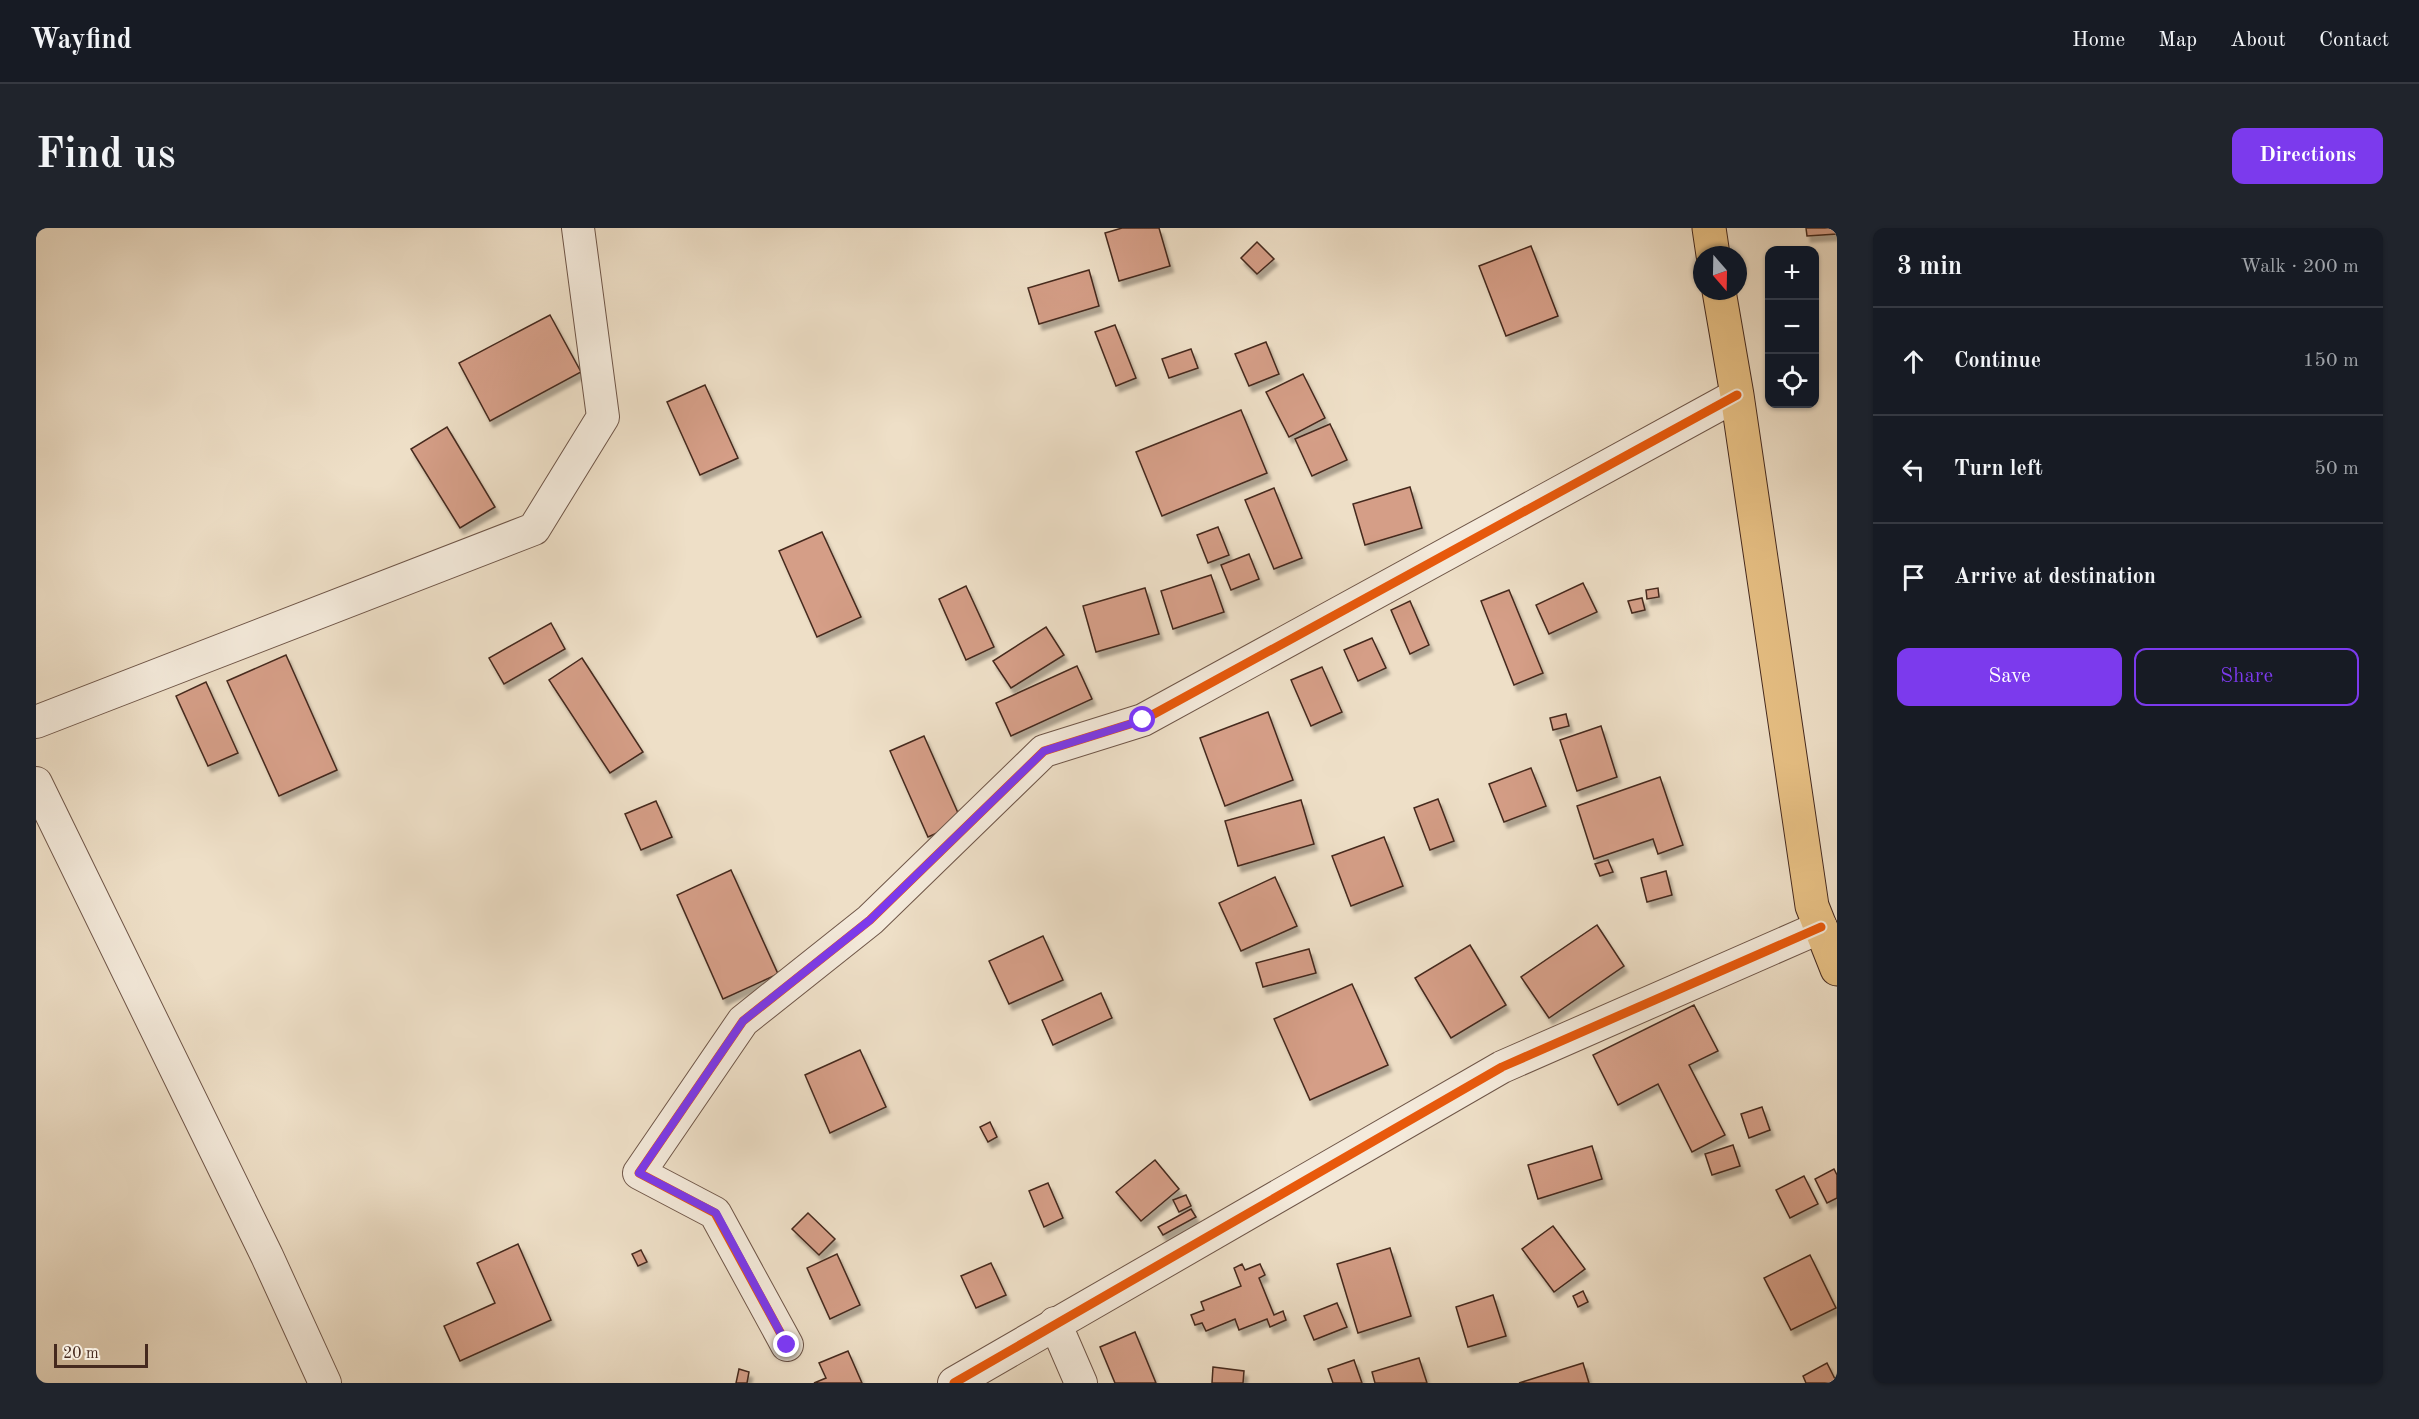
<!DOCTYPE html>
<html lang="en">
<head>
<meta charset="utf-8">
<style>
	:root { --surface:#171b24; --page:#20242c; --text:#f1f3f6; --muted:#9ea1a6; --line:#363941; --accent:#7c3aed }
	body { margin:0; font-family:"Old Standard TT",serif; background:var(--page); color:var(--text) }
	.controls { position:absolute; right:18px; top:18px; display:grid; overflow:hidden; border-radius:12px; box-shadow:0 2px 4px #0004 }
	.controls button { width:54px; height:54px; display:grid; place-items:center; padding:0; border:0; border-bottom:2px solid var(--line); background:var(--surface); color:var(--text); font:30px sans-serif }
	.compass { position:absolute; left:1657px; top:18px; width:54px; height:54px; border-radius:50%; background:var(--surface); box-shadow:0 2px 4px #0004; rotate:160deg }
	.scale { position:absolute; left:18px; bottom:15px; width:94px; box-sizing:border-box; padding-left:6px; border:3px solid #45291e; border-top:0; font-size:16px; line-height:21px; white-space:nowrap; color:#45291e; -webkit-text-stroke:4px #f4eadb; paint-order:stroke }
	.stop { position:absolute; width:18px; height:18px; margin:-14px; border:4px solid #7c3aed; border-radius:50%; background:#fff }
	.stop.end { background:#7c3aed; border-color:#fff; box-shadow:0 2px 6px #0008 }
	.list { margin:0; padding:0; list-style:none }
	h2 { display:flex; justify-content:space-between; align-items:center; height:78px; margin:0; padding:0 24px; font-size:26px }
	h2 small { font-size:20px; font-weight:400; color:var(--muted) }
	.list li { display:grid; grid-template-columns:39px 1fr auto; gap:18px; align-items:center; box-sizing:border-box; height:108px; padding:0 24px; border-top:2px solid var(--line) }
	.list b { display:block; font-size:22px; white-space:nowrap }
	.list em { font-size:20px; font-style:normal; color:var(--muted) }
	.actions { display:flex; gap:12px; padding:18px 24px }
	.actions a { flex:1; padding:14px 0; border:2px solid var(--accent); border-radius:12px; text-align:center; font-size:21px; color:var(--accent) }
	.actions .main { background:var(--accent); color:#fff }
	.icon { flex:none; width:33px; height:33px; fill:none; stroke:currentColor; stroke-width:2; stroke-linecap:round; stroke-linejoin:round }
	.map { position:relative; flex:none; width:1801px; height:1155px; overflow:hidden; border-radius:12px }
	header { display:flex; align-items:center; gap:36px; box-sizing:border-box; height:84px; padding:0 30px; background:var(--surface); border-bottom:2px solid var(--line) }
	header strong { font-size:28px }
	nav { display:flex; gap:33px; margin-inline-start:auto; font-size:21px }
	.intro { display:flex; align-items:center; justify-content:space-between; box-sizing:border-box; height:144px; padding:0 36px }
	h1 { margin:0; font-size:42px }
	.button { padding:15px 27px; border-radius:12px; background:var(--accent); color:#fff; font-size:21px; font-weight:700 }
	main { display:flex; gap:36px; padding:0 36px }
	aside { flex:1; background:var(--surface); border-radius:12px; box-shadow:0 2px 4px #0004 }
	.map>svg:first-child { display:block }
</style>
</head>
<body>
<header>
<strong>Wayfind</strong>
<nav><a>Home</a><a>Map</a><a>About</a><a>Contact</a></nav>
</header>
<div class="intro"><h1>Find us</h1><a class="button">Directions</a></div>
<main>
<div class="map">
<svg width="1801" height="1155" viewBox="0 0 1801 1155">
	<defs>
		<filter id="shadow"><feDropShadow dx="3.5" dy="6" stdDeviation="1.5" flood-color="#0004"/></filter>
	</defs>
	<rect width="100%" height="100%" fill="#eedfc7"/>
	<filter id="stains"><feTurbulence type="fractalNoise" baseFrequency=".00333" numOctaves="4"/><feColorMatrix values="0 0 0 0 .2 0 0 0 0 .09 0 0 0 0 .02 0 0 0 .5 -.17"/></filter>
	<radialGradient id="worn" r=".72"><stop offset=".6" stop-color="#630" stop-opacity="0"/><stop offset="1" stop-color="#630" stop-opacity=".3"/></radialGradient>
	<!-- building -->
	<g fill="#d59e87" stroke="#45291e" stroke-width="1.5" filter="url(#shadow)">
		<polygon points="1086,0 1123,0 1134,38 1083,53 1069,5"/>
		<polygon points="1770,0 1801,0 1801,6 1771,8"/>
		<polygon points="1221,14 1238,31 1221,46 1205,30"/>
		<polygon points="1495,18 1522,88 1470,108 1443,38"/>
		<polygon points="1053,42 1063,78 1003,96 992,60"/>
		<polygon points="514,87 545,144 454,193 423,135"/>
		<polygon points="1079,97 1100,150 1080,158 1059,104"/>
		<polygon points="1230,114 1243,146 1213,158 1199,126"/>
		<polygon points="1155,121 1162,140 1133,150 1126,131"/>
		<polygon points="1267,146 1289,190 1253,209 1230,164"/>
		<polygon points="669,157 702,230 664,247 631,174"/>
		<polygon points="1205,182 1231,245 1126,288 1100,224"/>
		<polygon points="1294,196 1311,232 1276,248 1259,211"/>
		<polygon points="411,199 459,279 424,300 375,221"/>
		<polygon points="1374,259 1386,300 1329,317 1317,276"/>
		<polygon points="1238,260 1266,330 1238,341 1209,272"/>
		<polygon points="1182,299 1193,327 1172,335 1161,307"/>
		<polygon points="786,304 825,389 781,409 743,323"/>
		<polygon points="1213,326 1223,351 1195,362 1185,337"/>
		<polygon points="1175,347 1188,384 1137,401 1125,363"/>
		<polygon points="1547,355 1561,384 1513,406 1500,377"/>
		<polygon points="930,358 958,419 930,432 903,371"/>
		<polygon points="1109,360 1123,406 1060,424 1047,378"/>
		<polygon points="1622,360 1623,369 1611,371 1610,362"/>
		<polygon points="1473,362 1507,445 1478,457 1445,373"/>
		<polygon points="1606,370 1609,382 1596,385 1592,373"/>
		<polygon points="1374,373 1393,417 1374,426 1355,382"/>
		<polygon points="515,395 529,421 468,456 453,430"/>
		<polygon points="1010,399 1028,427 975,460 957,433"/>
		<polygon points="1336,410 1350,440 1322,453 1308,422"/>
		<polygon points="250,427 301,542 243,568 191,453"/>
		<polygon points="546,430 607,524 574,545 513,452"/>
		<polygon points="1041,438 1056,471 975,508 960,475"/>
		<polygon points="1286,439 1306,484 1275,498 1255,452"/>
		<polygon points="170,454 202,525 172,538 140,468"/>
		<polygon points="1232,484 1257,552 1189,578 1164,510"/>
		<polygon points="1530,486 1533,498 1517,502 1514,490"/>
		<polygon points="1565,498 1581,549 1541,563 1524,512"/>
		<polygon points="888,508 926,594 892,609 854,523"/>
		<polygon points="1495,540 1510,578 1468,594 1453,556"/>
		<polygon points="1624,549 1647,617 1622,626 1617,611 1558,631 1541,578"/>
		<polygon points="1402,571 1418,613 1394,622 1378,580"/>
		<polygon points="1265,572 1278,616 1202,638 1189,593"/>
		<polygon points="620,573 636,609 605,622 589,586"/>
		<polygon points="1348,609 1367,658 1315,678 1296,628"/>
		<polygon points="1572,632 1577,644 1564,648 1559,636"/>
		<polygon points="695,642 742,746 687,771 641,667"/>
		<polygon points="1630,643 1636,667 1611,674 1605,650"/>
		<polygon points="1239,649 1261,698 1205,723 1183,675"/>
		<polygon points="1561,697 1588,738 1513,790 1485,749"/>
		<polygon points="1007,708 1027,752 973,776 953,733"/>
		<polygon points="1434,717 1470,777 1415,810 1379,750"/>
		<polygon points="1273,721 1280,745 1227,759 1220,735"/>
		<polygon points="1316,756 1352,837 1274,872 1238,791"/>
		<polygon points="1065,765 1076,790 1017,817 1006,792"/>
		<polygon points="1658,777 1682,823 1653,837 1689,907 1656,924 1622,856 1582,877 1557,827"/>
		<polygon points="824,822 850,879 794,905 769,847"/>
		<polygon points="1726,879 1734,902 1713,910 1705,886"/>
		<polygon points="954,894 961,909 952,914 944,899"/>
		<polygon points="1697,917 1704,938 1676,947 1669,926"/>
		<polygon points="1556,918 1566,951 1502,971 1492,937"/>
		<polygon points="1119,932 1143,961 1105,993 1080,964"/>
		<polygon points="1798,941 1801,947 1801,970 1791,975 1779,951"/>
		<polygon points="1768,948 1782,976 1754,990 1740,962"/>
		<polygon points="1012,955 1027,990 1008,999 993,963"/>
		<polygon points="1150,967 1155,978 1143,984 1137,972"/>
		<polygon points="1155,981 1160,989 1127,1007 1122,999"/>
		<polygon points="772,985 799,1011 783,1027 756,1001"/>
		<polygon points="1517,998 1549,1041 1518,1064 1486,1021"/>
		<polygon points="482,1016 515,1092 424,1133 408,1098 459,1075 441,1035"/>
		<polygon points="1354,1020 1375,1088 1322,1105 1301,1036"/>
		<polygon points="605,1022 611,1034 602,1038 596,1026"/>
		<polygon points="801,1026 824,1077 794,1091 771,1040"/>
		<polygon points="1774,1027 1800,1080 1755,1102 1728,1050"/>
		<polygon points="955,1035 970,1067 940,1080 925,1048"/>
		<polygon points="1206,1036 1209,1042 1224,1036 1229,1047 1223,1050 1238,1087 1247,1083 1250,1092 1234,1099 1231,1091 1203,1102 1199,1091 1170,1103 1166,1095 1159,1097 1155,1087 1168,1082 1165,1074 1205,1058 1198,1040"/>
		<polygon points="1547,1063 1552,1074 1542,1079 1537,1068"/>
		<polygon points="1457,1067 1470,1108 1432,1119 1420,1079"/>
		<polygon points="1301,1075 1311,1099 1278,1112 1268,1088"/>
		<polygon points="1099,1104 1120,1155 1079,1155 1064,1119"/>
		<polygon points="812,1123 826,1155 778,1155 790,1150 783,1135"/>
		<polygon points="1383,1130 1391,1155 1339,1155 1336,1144"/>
		<polygon points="1318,1132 1326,1155 1297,1155 1292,1141"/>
		<polygon points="1547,1135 1553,1155 1483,1155"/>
		<polygon points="1791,1135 1801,1155 1770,1155 1767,1148"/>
		<polygon points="1177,1139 1208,1143 1207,1155 1176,1155"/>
		<polygon points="703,1141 713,1144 711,1155 700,1155"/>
	</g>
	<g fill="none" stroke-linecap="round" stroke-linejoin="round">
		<!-- minor casing -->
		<g stroke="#6f5648" stroke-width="34">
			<g id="minor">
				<polyline points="0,494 498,301 567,189 542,0"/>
				<polyline points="0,555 231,1028 289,1155"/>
				<polyline points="1019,1095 1045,1155"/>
				<polyline points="751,1117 679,985 603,945 707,793 834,692 1008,523 1107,492 1701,167"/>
				<polyline points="918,1155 1466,839 1785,699"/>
			</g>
		</g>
		<!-- major casing -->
		<g stroke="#45291e" stroke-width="35">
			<g id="major">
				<polyline points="1673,0 1677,27"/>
				<polyline points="1683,63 1701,167 1776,678 1801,741"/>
			</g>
		</g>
		<!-- minor -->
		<use href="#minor" stroke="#f4eadb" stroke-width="32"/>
		<!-- major -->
		<use href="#major" stroke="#e7c084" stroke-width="33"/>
		<!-- cycleway casing -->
		<g stroke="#f4eadb" stroke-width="13">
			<g id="cycleway">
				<polyline points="751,1117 679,985 603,945 707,793 834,692 1008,523 1107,492 1701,167"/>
				<polyline points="918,1155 1466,839 1785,699"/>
			</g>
		</g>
		<!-- cycleway -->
		<use href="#cycleway" stroke="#e8590c" stroke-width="9"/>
	</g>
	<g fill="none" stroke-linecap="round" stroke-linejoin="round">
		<!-- route -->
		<polyline stroke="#7c3aed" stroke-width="8" points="751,1117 680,985 603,945 707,793 834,692 1008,523 1107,492"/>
	</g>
	<rect width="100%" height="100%" filter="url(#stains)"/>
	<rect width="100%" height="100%" fill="url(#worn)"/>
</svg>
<div class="controls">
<button>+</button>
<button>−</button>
<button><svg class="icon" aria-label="locate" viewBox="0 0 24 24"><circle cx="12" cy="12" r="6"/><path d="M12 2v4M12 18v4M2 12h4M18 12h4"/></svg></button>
</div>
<svg class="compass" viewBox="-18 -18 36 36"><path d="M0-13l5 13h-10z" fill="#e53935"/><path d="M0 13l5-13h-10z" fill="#9ea1a6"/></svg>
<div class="scale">20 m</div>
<div class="stop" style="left:1107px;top:492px"></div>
<div class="stop end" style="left:751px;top:1117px"></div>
</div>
<aside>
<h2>3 min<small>Walk · 200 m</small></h2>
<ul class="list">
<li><svg class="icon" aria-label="ahead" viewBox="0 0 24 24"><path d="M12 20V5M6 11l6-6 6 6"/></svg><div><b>Continue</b></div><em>150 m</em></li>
<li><svg class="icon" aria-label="left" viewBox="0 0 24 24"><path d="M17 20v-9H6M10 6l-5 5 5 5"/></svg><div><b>Turn left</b></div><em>50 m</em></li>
<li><svg class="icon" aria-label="arrive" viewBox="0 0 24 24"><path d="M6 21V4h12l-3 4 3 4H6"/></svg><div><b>Arrive at destination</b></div></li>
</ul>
<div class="actions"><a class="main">Save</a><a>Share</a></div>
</aside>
</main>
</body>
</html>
